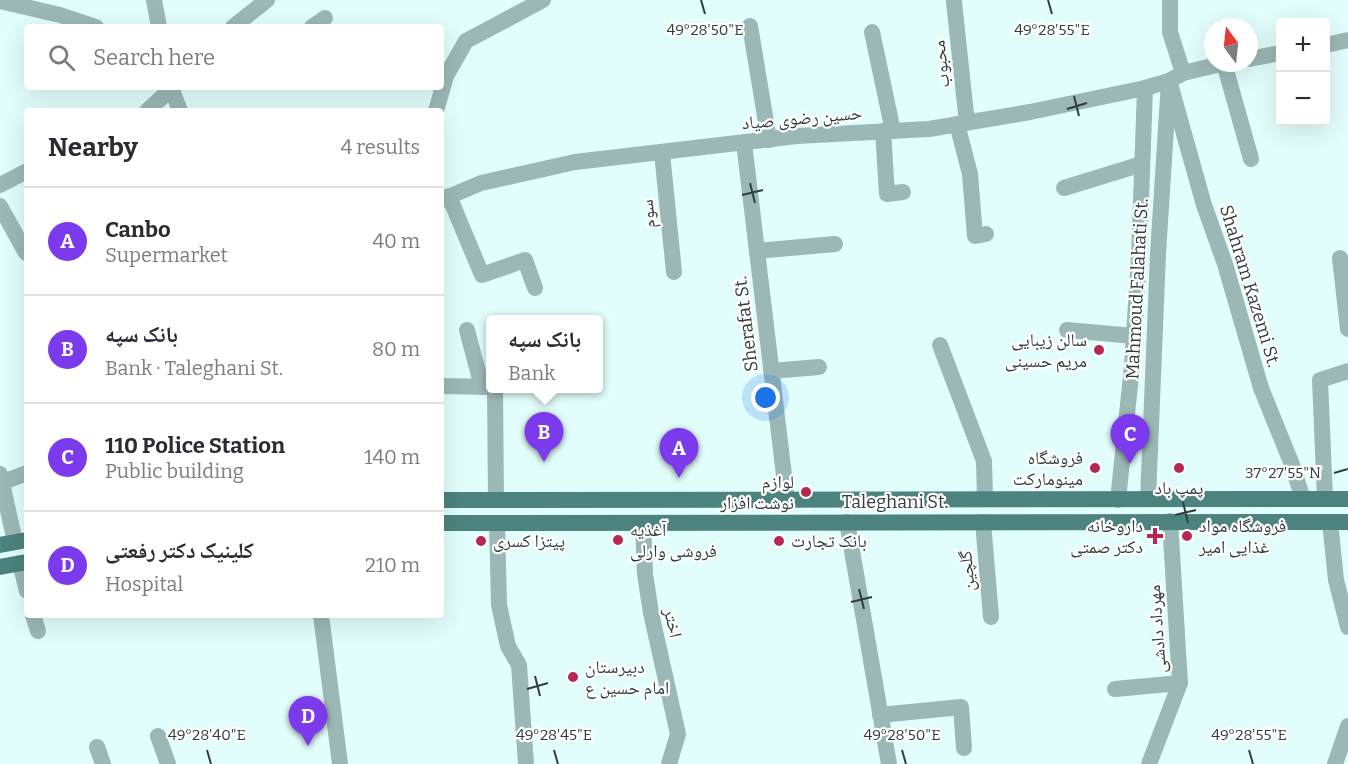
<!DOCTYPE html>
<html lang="en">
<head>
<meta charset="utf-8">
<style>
	:root { --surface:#fff; --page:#f2f2f3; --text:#2b2b33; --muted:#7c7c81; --line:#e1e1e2; --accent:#7c3aed }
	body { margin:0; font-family:Bitter,"Noto Naskh Arabic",serif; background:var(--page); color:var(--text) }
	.controls { position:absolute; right:18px; top:18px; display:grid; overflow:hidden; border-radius:6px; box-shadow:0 6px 24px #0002 }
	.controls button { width:54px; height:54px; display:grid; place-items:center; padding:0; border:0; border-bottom:2px solid var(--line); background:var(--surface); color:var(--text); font:30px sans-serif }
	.compass { position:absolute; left:1204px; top:18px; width:54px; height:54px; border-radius:50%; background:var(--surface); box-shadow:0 6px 24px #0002; rotate:345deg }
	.you { position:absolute; left:766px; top:398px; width:21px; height:21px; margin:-15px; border:4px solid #fff; border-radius:50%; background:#1a73e8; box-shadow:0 0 0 9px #1a73e833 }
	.badge { display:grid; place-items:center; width:39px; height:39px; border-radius:50%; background:var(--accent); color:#fff; font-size:20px; font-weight:700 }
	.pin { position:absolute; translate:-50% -50px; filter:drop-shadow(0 2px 3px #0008) }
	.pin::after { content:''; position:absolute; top:32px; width:21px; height:18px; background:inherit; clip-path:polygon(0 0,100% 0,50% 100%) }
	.popup { position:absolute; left:486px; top:315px; width:117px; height:78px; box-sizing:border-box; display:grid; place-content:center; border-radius:6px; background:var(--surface); filter:drop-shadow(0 2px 4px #0005); font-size:20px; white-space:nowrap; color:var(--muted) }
	.popup b { font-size:22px; color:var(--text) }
	.popup::after { content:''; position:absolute; left:50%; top:100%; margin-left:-12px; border:12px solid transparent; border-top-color:var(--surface) }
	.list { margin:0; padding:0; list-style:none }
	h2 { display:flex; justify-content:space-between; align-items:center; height:78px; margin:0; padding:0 24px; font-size:26px }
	h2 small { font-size:20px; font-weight:400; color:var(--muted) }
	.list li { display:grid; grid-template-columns:39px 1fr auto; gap:18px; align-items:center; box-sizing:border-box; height:108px; padding:0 24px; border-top:2px solid var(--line) }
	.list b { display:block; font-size:22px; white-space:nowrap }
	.list p { margin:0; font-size:20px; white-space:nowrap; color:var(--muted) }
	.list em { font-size:20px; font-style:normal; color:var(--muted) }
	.icon { flex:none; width:33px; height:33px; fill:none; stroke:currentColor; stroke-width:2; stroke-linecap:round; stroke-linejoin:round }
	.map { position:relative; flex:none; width:1348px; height:764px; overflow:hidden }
	.search { position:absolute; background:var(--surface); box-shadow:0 6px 24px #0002; left:24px; top:24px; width:420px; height:66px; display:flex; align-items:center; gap:15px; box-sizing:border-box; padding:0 21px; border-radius:6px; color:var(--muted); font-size:22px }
	.panel { position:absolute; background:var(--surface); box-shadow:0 6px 24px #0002; left:24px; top:108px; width:420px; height:510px; border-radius:6px }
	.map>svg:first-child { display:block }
</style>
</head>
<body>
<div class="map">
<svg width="1348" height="764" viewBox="0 0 1348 764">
	<rect width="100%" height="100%" fill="#e2fefc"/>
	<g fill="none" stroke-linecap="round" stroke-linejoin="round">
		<!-- minor -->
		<g stroke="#9cb8b6" stroke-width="16">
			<polyline points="1170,0 1170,32 1183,73"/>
			<polyline points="0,1 60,15 96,27"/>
			<polyline points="954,2 967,123"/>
			<polyline points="750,26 769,140"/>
			<polyline points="233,27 267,0"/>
			<polyline points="312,27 325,18"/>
			<polyline points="872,32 893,131"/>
			<polyline points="1326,45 1348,40"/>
			<polyline points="1249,59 1280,53"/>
			<polyline points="1224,63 1251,159"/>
			<polyline points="1170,84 1204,205 1225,264 1261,388 1291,462 1303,499"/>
			<polyline points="147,111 171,89"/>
			<polyline points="436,111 446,76 466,41 543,0"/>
			<polyline points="957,124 970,174 975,236 986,234"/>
			<polyline points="883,131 887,194 903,192"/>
			<polyline points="744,143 787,500"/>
			<polyline points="662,153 674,272"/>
			<polyline points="0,185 27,171"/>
			<polyline points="1064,188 1142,164"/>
			<polyline points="449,196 482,275 525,260 535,288"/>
			<polyline points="441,200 481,183 575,162 797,136 929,129 1030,112 1145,88 1169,81 1183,73 1225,63"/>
			<polyline points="0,206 26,253"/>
			<polyline points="757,251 835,244"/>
			<polyline points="1340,258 1348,329"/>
			<polyline points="467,330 482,387"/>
			<polyline points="1067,330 1134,336"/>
			<polyline points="940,345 984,461 985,499"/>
			<polyline points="771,371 819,367"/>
			<polyline points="441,386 490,387"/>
			<polyline points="495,388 496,500"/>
			<polyline points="0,474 15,542"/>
			<polyline points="3,482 27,473"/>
			<polyline points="1325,499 1320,380 1348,371"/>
			<polyline points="847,522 889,764"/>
			<polyline points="983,522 991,617"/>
			<polyline points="1330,522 1336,580 1348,627"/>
			<polyline points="497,523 499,605 508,646 519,665 526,764"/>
			<polyline points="643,523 645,574 651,613 678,734 669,764"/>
			<polyline points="20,563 27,591"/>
			<polyline points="33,615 38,631"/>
			<polyline points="1115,689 1180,683"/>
			<polyline points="880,715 961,707 964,748"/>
			<polyline points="158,736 168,764"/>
			<polyline points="97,747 103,764"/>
			<polyline points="1149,764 1180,683 1170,521"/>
			<polyline points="1335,764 1348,726"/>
		</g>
		<!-- tertiary -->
		<g stroke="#9cb8b6" stroke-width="16">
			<polyline points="154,0 159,27"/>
			<polyline points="171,87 180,111"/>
			<polyline points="1148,499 1158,254 1169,81"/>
			<polyline points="1118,500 1132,366 1139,257 1145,88"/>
			<polyline points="321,615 340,764"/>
		</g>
		<!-- primary -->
		<g stroke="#4d837f" stroke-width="16">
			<polyline points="441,500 1348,499"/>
			<polyline points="441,523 1348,522"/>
			<polyline points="0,545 27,540"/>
			<polyline points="0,567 27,562"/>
		</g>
	</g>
	<!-- ticks -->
	<path fill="none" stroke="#323d3c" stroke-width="2" d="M 701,0 L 705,14M 1048,0 L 1052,14M 1074,96 L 1079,116M 1067,109 L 1087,103M 750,183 L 755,203M 742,195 L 763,190M 1334,473 L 1348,469M 1183,502 L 1188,523M 1175,515 L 1196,510M 859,589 L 864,609M 851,602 L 872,597M 535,676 L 540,696M 527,689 L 548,683M 207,750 L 211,764M 554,750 L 558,764M 902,750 L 906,764M 1249,750 L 1253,764"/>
	<!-- markers -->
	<g fill="#b72754" stroke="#fff" stroke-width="2">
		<circle cx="1099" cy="350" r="6"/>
		<circle cx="1095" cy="468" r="6"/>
		<circle cx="1179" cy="468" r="6"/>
		<circle cx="806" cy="492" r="6"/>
		<path d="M1152 527h6v6h6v6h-6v6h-6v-6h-6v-6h6z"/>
		<circle cx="1187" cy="536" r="6"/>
		<circle cx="618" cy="540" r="6"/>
		<circle cx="481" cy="541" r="6"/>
		<circle cx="779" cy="541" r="6"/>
		<circle cx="573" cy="677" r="6"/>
	</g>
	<g text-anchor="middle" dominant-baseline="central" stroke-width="4.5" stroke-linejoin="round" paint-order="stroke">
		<!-- street labels -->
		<g font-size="18" fill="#323d3c" stroke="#fff">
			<text transform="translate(941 64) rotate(-96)">محبوب</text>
			<text transform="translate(802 118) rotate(-5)">حسین رضوی صیاد</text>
			<text transform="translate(648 214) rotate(-96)">سوم</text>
			<text transform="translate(1250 286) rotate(73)">Shahram Kazemi St.</text>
			<text transform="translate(1137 289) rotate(-87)">Mahmoud Falahati St.</text>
			<text transform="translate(746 324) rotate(-97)">Sherafat St.</text>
			<text x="895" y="502">Taleghani St.</text>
			<text transform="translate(967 571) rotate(-95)">گلچین</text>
			<text transform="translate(673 623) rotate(78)">اختر</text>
			<text transform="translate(1157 629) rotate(-94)">مهرداد دادشی</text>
		</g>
		<!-- poi labels -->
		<g font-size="18" fill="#323d3c" stroke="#fff" text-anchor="start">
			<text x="1087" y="340" text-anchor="end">سالن زیبایی<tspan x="1087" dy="21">مریم حسینی</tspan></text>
			<text x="1083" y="458" text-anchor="end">فروشگاه<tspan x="1083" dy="21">مینومارکت</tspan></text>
			<text x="794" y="482" text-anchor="end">لوازم<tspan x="794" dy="21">نوشت افزار</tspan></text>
			<text x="1179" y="488" text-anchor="middle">پمپ باد</text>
			<text x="1143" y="526" text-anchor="end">داروخانه<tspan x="1143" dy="21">دکتر صمتی</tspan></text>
			<text x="1199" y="526">فروشگاه مواد<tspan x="1199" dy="21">غذایی امیر</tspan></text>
			<text x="630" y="530">آغذیه<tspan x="630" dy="21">فروشی وارلی</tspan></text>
			<text x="493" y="541">پیتزا کسری</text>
			<text x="791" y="541">بانک تجارت</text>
			<text x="585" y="667">دبیرستان<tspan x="585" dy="21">امام حسین ع</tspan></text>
		</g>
	</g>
	<g font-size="15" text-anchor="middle" fill="#323d3c" stroke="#fff" stroke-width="4.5" stroke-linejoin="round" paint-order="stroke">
		<text x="705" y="35">49°28'50"E</text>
		<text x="1052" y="35">49°28'55"E</text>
		<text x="1283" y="478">37°27'55"N</text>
		<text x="207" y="740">49°28'40"E</text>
		<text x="554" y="740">49°28'45"E</text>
		<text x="902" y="740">49°28'50"E</text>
		<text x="1249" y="740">49°28'55"E</text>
	</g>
</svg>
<div class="controls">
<button>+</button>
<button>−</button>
</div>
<svg class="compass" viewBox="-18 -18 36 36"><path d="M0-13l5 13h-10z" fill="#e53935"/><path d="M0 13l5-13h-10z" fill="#7c7c81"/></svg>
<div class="you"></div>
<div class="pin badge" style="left:679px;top:478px">A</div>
<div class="pin badge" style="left:544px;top:462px">B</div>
<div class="popup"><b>بانک سپه</b>Bank</div>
<div class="pin badge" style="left:1130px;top:464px">C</div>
<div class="pin badge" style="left:308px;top:746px">D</div>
<div class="search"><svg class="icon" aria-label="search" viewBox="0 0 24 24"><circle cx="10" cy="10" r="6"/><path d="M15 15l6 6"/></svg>Search here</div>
<section class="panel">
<h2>Nearby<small>4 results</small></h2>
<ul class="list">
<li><span class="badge">A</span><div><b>Canbo</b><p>Supermarket</p></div><em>40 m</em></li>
<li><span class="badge">B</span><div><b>بانک سپه</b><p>Bank · Taleghani St.</p></div><em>80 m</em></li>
<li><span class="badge">C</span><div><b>110 Police Station</b><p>Public building</p></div><em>140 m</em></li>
<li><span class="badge">D</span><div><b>کلینیک دکتر رفعتی</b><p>Hospital</p></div><em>210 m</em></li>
</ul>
</section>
</div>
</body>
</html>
